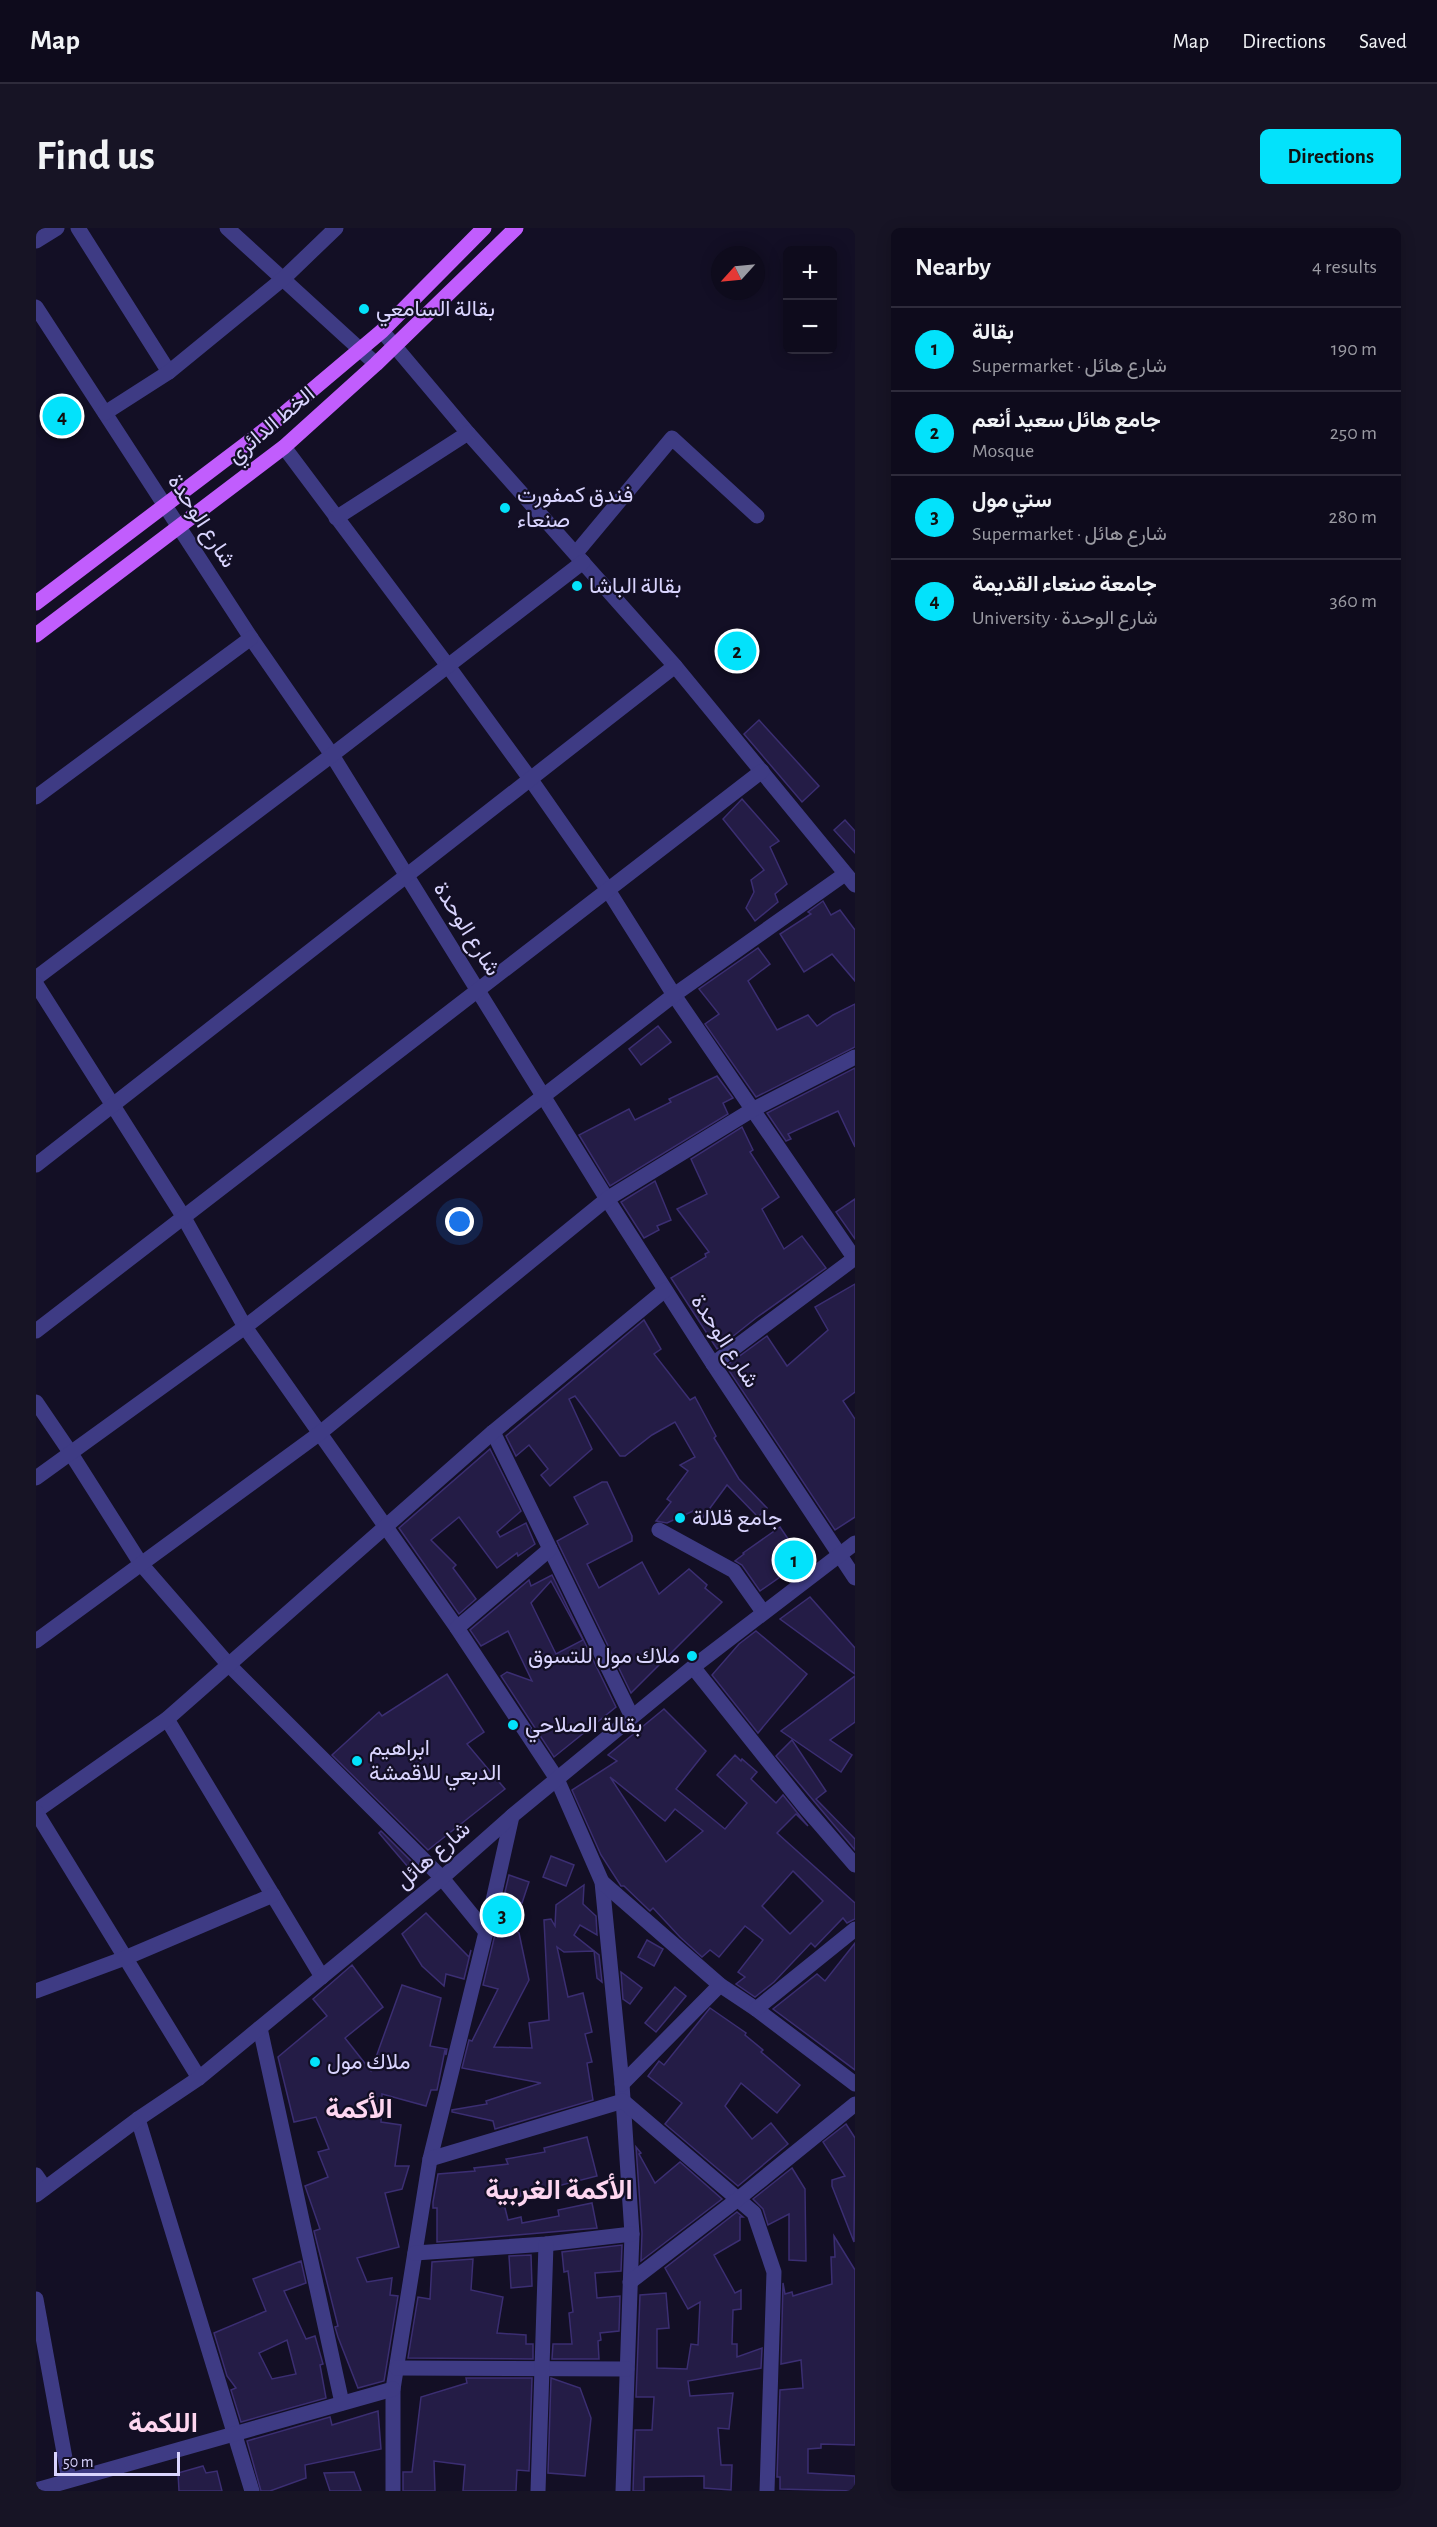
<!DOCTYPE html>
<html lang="en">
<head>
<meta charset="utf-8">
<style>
	:root { --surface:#0e0b1c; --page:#171425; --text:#f1f3f6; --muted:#9b9ba3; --line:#2e2b3b; --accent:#03e2fb }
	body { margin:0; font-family:"Alegreya Sans",Vazirmatn,sans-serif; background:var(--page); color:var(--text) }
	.controls { position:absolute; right:18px; top:18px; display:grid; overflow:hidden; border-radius:9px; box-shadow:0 3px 15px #0003 }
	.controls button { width:54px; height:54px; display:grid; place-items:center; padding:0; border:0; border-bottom:2px solid var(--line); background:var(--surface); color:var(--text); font:30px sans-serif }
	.compass { position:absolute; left:675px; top:18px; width:54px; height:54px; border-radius:50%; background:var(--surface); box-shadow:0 3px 15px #0003; rotate:243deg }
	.scale { position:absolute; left:18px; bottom:15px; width:126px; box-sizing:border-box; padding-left:6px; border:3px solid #d9d4fe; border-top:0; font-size:16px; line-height:21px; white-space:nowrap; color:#d9d4fe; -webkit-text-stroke:4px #130f25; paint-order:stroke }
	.you { position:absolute; left:424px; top:994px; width:21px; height:21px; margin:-15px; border:4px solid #fff; border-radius:50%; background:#1a73e8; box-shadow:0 0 0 9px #1a73e833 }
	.badge { display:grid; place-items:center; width:39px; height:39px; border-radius:50%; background:var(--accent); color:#111; font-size:20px; font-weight:700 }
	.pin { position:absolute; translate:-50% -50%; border:3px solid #fff; box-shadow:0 2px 6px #0006 }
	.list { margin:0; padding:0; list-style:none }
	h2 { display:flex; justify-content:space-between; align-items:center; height:78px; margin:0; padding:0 24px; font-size:26px }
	h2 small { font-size:20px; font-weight:400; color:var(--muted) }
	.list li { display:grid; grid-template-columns:39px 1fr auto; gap:18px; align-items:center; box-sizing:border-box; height:84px; padding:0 24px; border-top:2px solid var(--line) }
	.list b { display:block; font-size:22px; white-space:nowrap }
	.list p { margin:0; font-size:20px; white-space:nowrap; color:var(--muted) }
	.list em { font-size:20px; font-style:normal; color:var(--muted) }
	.map { position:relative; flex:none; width:819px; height:2263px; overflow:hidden; border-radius:9px }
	header { display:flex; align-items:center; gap:36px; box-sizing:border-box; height:84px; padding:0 30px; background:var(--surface); border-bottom:2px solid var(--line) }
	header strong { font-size:28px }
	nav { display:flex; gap:33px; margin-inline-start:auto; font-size:21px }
	.intro { display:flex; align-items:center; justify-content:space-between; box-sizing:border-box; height:144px; padding:0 36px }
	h1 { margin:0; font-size:42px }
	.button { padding:15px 27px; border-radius:9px; background:var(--accent); color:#111; font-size:21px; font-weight:700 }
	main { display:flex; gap:36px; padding:0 36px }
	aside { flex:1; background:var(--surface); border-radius:9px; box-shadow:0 3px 15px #0003 }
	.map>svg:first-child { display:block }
</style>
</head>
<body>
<header>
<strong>Map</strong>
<nav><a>Map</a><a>Directions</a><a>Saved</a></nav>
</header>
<div class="intro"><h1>Find us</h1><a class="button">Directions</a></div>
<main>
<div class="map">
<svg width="819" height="2263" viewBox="0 0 819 2263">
	<rect width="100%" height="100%" fill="#130f25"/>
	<!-- building -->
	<g fill="#241c46" stroke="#3b2e72" stroke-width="1.5" fill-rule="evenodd">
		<polygon points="723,492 783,558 766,574 708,506"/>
		<polygon points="706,571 743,613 734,619 751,656 739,666 742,674 719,693 710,680 718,664 715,652 728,642 687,591"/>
		<polygon points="809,592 819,603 819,625 798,602"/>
		<polygon points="787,673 795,687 804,682 819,702 819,753 796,726 768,744 744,706 775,686 772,684"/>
		<polygon points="722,720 734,736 712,753 741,802 772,787 781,798 797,787 819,776 819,819 720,869 669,796 683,786 663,761"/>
		<polygon points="622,798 635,814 605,837 593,821"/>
		<polygon points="819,840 819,919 802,883 752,906 755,911 750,913 731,885"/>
		<polygon points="681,848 697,870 687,875 692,886 574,958 543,907 593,881 599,892 635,874 633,871"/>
		<polygon points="706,899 717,922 714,924 743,969 726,981 748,1021 766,1008 790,1040 720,1090 681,1121 635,1050 670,1029 669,1026 673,1024 641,981 671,966 655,931"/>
		<polygon points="619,953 635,992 621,998 623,1002 608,1010 585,974"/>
		<polygon points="819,971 819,1011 800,984"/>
		<polygon points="819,1056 819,1164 807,1173 819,1191 819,1289 799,1302 690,1138 731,1108 751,1138 792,1102 779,1079"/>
		<polygon points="608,1092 625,1121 618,1126 654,1172 659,1169 680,1208 678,1210 703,1251 731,1280 722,1289 691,1257 663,1295 657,1283 631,1295 620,1293 635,1274 631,1271 652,1243 644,1237 659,1229 639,1194 616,1207 589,1228 584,1228 539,1168 533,1171 556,1221 514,1258 505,1247 512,1241 493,1217 480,1228 470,1208"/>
		<polygon points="454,1221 485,1283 461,1304 464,1309 490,1295 499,1316 482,1328 481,1325 461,1340 423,1289 395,1312 420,1337 417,1340 440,1371 423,1386 363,1300"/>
		<polygon points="566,1254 571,1254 596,1308 596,1313 551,1336 563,1360 606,1334 623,1366 653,1341 671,1357 669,1360 686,1374 595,1465 521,1313 552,1296 538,1269"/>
		<polygon points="744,1299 767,1333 724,1363 706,1337 699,1333 708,1326 707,1325"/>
		<path d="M 516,1347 L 580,1479 L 518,1529 L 465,1448 L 471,1444 L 496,1453 L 472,1403 L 445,1418 L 434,1402 L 493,1352 L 495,1358 ZM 515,1353 L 547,1412 L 520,1426 L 495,1375 Z"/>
		<polygon points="774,1369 819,1420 819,1446 744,1391"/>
		<polygon points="720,1403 771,1446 722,1505 676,1447 703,1416"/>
		<polygon points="411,1446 448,1504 431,1516 469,1561 392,1622 296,1527 343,1484 346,1488"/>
		<polygon points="819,1448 819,1494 794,1512 816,1527 805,1544 745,1503"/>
		<path d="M 628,1481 L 670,1523 L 640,1561 L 689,1601 L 711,1575 L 681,1547 L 699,1527 L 705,1533 L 706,1531 L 721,1544 L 715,1551 L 740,1575 L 747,1567 L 772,1598 L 760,1586 L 741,1605 L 819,1675 L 819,1691 L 811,1695 L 807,1690 L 779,1719 L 775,1715 L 738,1754 L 719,1769 L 700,1756 L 709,1749 L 702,1744 L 727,1712 L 709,1698 L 683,1729 L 674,1722 L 666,1729 L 644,1709 L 617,1680 L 614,1683 L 588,1658 L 585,1658 L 565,1627 L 536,1562 L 581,1533 L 572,1527 ZM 574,1549 L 629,1593 L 639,1581 L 667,1603 L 630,1634 ZM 757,1643 L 787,1673 L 754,1706 L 726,1678 Z"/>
		<polygon points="756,1512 790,1563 780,1571 819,1611 819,1622 740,1528"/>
		<polygon points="345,1603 377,1635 372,1639 343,1605"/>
		<polygon points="515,1628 538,1637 530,1658 507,1649"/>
		<polygon points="473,1647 493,1654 486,1675 480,1673 473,1698 483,1705 493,1752 458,1819 496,1820 493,1795 513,1792 508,1692 515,1691 519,1698 520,1677 548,1657 547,1676 560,1688 561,1707 544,1697 538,1707 563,1727 566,1754 561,1750 558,1723 528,1724 521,1719 532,1769 547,1765 556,1804 549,1806 556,1834 551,1835 557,1872 459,1901 457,1893 416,1884 416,1882 451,1876 450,1873 505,1855 426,1840 433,1812 436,1813 462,1761 447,1757"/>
		<polygon points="390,1685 433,1729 435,1722 428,1751 410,1746 408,1758 386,1738 366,1706"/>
		<polygon points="611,1712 627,1721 618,1738 602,1729"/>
		<polygon points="819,1715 819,1842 737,1781 781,1746 789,1753"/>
		<polygon points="316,1737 347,1779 309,1810 335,1843 366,1757 405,1770 394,1818 411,1821 410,1827 409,1822 401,1862 395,1862 390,1878 346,1866 345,1894 365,1897 359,1938 373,1938 366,1961 349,1965 363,2019 321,2030 331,2054 356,2050 354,2067 362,2068 348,2153 322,2160 302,2109 299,2099 302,2098 278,2003 284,2001 269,1958 292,1949 282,1924 293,1921 280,1889 258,1894 242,1829 291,1788 277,1771"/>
		<polygon points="585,1744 606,1760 594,1776 587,1771"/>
		<polygon points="639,1759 650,1768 620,1804 609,1795"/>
		<polygon points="674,1780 710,1805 709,1807 727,1822 725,1824 764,1857 741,1885 705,1855 689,1878 716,1911 735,1895 752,1916 702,1958 629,1896 646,1875 612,1848 623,1833 628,1837"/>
		<polygon points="810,1896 819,1910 818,2014 796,1958 796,1952 809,1948 787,1914"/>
		<polygon points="551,1909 561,1948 518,1959 517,1958 485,1964 485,1968 467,1972 472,1992 485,1989 486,1995 523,1988 522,1982 556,1975 561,2000 401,2014 401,1980 397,1980 397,1974 402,1946 439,1943 438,1940 472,1936 470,1931 509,1924 508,1920"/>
		<polygon points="600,1919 605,1925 603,1926 619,1955 644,1934 686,1971 605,2033 606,2005"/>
		<polygon points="756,1940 769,1961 770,2033 753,2032 753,1986 732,1997 727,1981 717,1971"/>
		<polygon points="701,1984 707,1989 704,1989 704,2012 678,2027 699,2065 705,2062 705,2081 697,2082 696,2116 701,2116 701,2129 726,2120 725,2140 652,2153 654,2168 697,2165 693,2201 682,2200 685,2237 696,2237 695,2262 668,2260 668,2248 608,2249 608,2263 597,2263 599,2202 616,2202 618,2169 600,2169 604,2067 630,2065 633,2100 621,2101 621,2140 651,2141 655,2116 662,2117 664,2074 652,2081 629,2040"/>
		<polygon points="798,2008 819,2042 819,2217 785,2216 785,2220 772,2221 772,2245 819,2248 819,2263 744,2261 744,2249 741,2249 744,2162 767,2160 765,2132 745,2136 747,2055 749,2066 756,2064 757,2068 796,2056 795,2029 799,2029"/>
		<polygon points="586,2017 585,2043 559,2045 561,2070 584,2068 583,2103 564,2105 565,2112 562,2113 563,2131 516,2131 517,2116 536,2116 533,2085 537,2084 532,2043 528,2044 526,2024"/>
		<polygon points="495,2027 496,2058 475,2060 473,2028"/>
		<polygon points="437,2031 435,2062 467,2069 461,2105 490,2107 490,2116 497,2116 497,2131 372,2130 382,2069 394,2071 396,2034"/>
		<path d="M 265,2033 L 270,2055 L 248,2063 L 270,2111 L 279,2108 L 287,2136 L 284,2137 L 290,2170 L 205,2194 L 195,2162 L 200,2160 L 191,2148 L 178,2105 L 230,2083 L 217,2051 ZM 251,2112 L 260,2146 L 236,2151 L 223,2125 Z"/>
		<polygon points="430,2150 496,2150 493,2243 481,2242 480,2263 427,2263 429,2237 398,2233 399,2263 367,2263 367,2244 376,2244 385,2169 431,2155"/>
		<polygon points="515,2150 544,2160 555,2190 549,2248 512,2245"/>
		<polygon points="342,2183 345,2221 269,2237 270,2250 234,2263 225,2263 211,2213 294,2189 296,2197"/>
		<polygon points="167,2238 170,2245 181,2243 186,2263 143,2263 142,2245"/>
		<polygon points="318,2244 325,2263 294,2263 288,2245"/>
	</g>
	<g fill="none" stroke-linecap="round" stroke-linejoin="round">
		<!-- minor -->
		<g stroke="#3e3b84" stroke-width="15">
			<polyline points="42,0 133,144"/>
			<polyline points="191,0 340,136"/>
			<polyline points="0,13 21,0"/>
			<polyline points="0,79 215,410 296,527 571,971 677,1136 819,1350"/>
			<polyline points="346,103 432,205 639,438 819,657"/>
			<polyline points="69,185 133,144 248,50 300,0"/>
			<polyline points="248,219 412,438 495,552 572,662 638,767 819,1031"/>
			<polyline points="300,290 432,205"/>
			<polyline points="540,325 636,210 721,288"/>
			<polyline points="0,569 215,410"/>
			<polyline points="0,750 296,527 547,334"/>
			<polyline points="0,756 147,988 209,1099 421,1400 521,1551 566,1654 586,1856 596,2006 587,2263"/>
			<polyline points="0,937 639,438"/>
			<polyline points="0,1103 726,543"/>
			<polyline points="677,1136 819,1030"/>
			<polyline points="0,1174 34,1224 105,1336 192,1436 406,1650 450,1704 394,1931 357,2161 357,2263"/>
			<polyline points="457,1204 596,1489"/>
			<polyline points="0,1250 209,1099 638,767 809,646"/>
			<polyline points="623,1302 698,1343 727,1384"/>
			<polyline points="421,1400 514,1321"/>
			<polyline points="0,1413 284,1205 571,971 716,882 819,829"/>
			<polyline points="657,1439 768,1578 819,1637"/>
			<polyline points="131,1491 286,1749"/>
			<polyline points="0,1583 131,1491 457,1204 629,1062"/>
			<polyline points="0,1584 163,1850"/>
			<polyline points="566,1654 684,1757 720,1781 819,1856"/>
			<polyline points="450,1704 476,1588"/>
			<polyline points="0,1763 89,1730 237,1667"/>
			<polyline points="720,1781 819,1701"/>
			<polyline points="224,1800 306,2175"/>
			<polyline points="586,1856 684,1757"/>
			<polyline points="102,1891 216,2263"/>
			<polyline points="394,1931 587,1873 718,1985 738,2044 731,2263"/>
			<polyline points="0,1947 9,1960"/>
			<polyline points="0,1967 102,1891 163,1850 406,1650 476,1588 657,1439 819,1315"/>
			<polyline points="379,2025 510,2016 596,2006"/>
			<polyline points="594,2054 702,1971 819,1876"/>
			<polyline points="0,2071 33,2252"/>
			<polyline points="361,2140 591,2141"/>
			<polyline points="0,2262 357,2161"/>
			<polyline points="502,2263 510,2016"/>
		</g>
		<!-- major -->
		<g stroke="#c15dfd" stroke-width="15">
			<polyline points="0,375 231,200 346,103 448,0"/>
			<polyline points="0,407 248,219 340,136 480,0"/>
		</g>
	</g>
	<!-- markers -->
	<g fill="#03e2fb" stroke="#130f25" stroke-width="2">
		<circle cx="328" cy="81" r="6"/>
		<circle cx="469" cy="280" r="6"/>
		<circle cx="541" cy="358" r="6"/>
		<circle cx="644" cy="1290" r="6"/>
		<circle cx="656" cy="1428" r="6"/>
		<circle cx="477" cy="1497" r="6"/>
		<circle cx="321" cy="1533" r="6"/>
		<circle cx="279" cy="1834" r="6"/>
	</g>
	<g text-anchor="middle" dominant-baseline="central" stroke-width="4.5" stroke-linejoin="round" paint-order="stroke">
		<!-- poi labels -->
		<g font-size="22" fill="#d9d4fe" stroke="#130f25" text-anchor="start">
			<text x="340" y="81">بقالة السامعي</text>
			<text x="481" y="267">فندق كمفورت<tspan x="481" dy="25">صنعاء</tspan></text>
			<text x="553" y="358">بقالة الباشا</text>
			<text x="656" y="1290">جامع قلالة</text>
			<text x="644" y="1428" text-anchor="end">ملاك مول للتسوق</text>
			<text x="489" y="1497">بقالة الصلاحي</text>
			<text x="333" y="1520">ابراهيم<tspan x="333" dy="25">الدبعي للاقمشة</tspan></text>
			<text x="291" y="1834">ملاك مول</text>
		</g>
		<!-- street labels -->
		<g font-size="22" fill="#d9d4fe" stroke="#130f25">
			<text transform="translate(235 197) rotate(-40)">الخط الدائري</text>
			<text transform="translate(166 293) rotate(57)">شارع الوحدة</text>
			<text transform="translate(431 701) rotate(58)">شارع الوحدة</text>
			<text transform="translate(689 1113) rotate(57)">شارع الوحدة</text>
			<text transform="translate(397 1627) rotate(-41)">شارع هائل</text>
		</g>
		<!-- district labels -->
		<g font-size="28" font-weight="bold" fill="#fed6f0" stroke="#130f25">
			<text x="323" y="1882">الأكمة</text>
			<text x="523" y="1963">الأكمة الغربية</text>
			<text x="127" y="2196">اللكمة</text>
		</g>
	</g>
</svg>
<div class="controls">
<button>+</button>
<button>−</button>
</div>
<svg class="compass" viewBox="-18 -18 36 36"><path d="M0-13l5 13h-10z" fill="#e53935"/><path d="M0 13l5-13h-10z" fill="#9b9ba3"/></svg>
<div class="scale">50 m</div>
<div class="you"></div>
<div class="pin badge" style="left:758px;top:1332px">1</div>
<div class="pin badge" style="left:701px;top:423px">2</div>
<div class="pin badge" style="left:466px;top:1687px">3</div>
<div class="pin badge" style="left:26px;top:188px">4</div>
</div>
<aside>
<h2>Nearby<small>4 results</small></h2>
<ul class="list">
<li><span class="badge">1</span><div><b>بقالة</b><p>Supermarket · شارع هائل</p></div><em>190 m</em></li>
<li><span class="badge">2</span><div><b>جامع هائل سعيد أنعم</b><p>Mosque</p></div><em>250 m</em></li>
<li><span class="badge">3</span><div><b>ستي مول</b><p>Supermarket · شارع هائل</p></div><em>280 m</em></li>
<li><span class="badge">4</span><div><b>جامعة صنعاء القديمة</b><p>University · شارع الوحدة</p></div><em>360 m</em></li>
</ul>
</aside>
</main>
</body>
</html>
